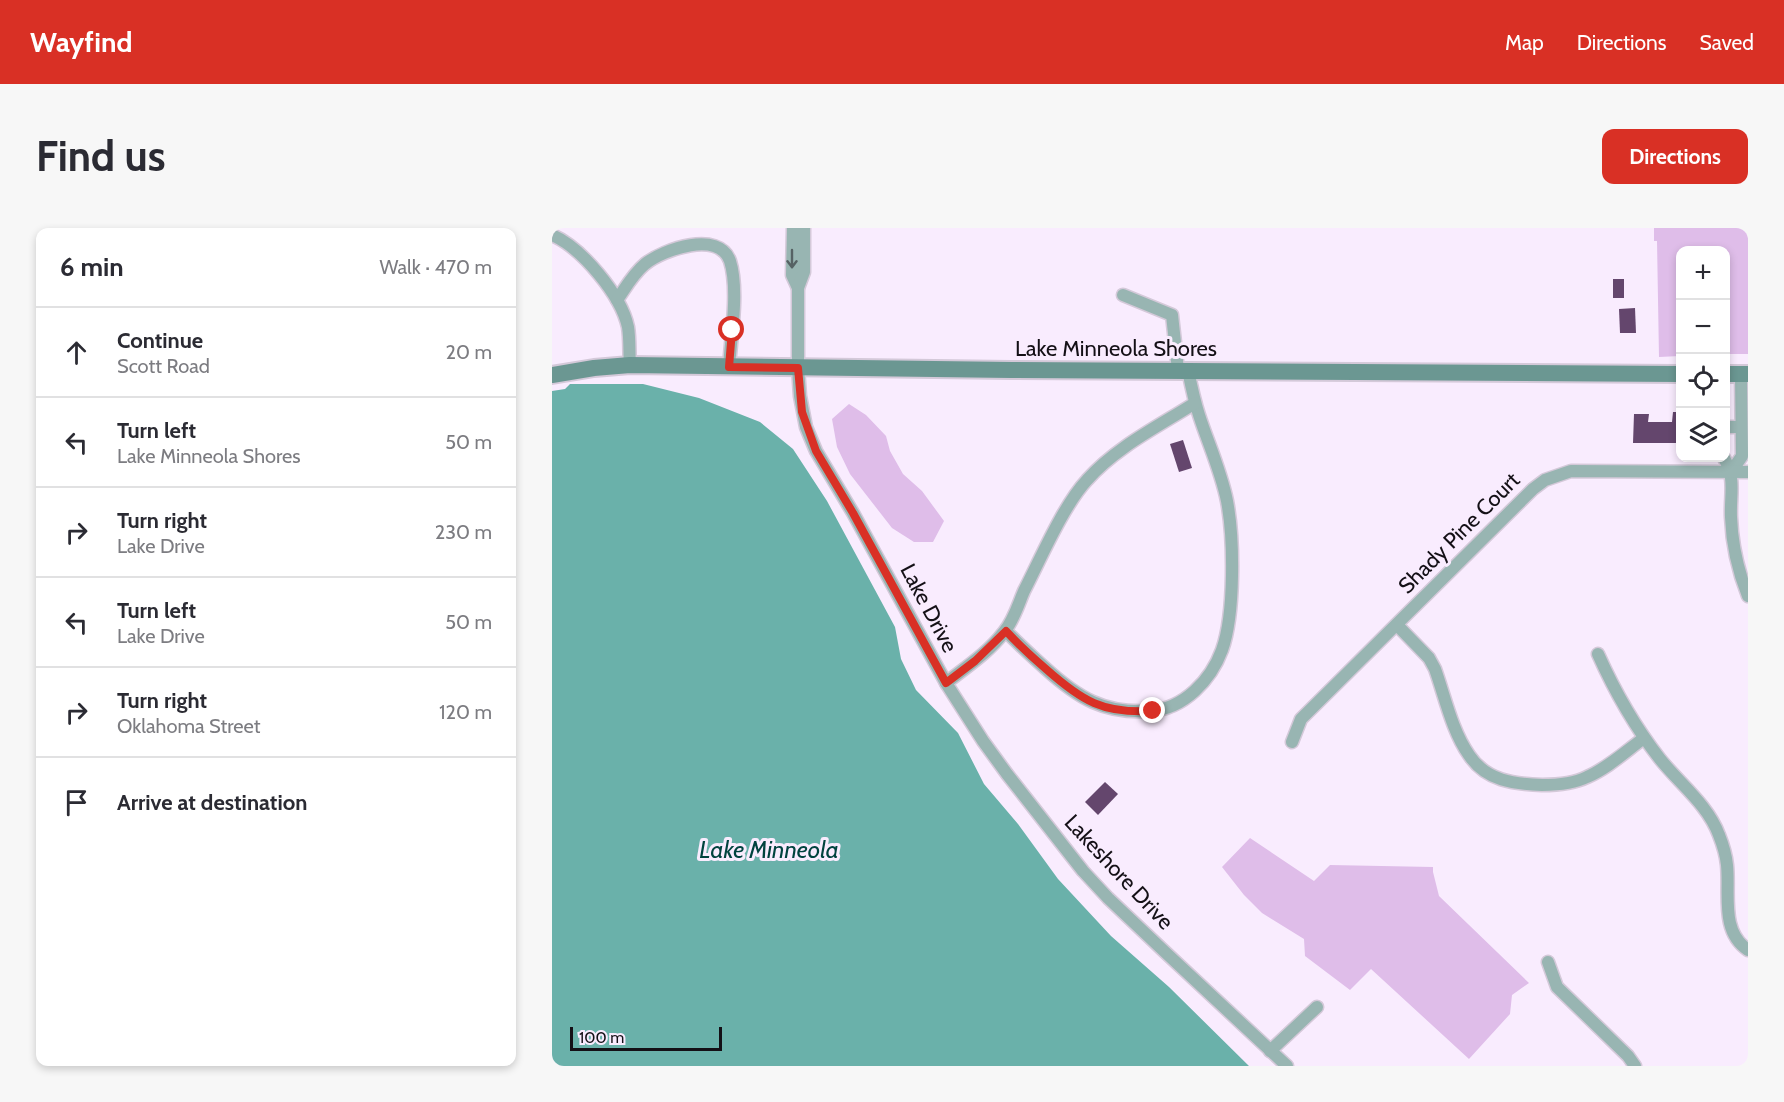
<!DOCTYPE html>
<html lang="en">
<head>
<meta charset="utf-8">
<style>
	:root { --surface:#fff; --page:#f7f7f7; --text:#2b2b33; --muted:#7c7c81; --line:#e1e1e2; --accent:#d93025 }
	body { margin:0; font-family:Cabin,sans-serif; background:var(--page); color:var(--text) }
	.controls { position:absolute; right:18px; top:18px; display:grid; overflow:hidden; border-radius:12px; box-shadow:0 3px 9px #0003 }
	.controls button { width:54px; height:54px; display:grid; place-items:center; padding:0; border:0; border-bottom:2px solid var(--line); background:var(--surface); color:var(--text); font:30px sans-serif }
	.scale { position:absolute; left:18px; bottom:15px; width:152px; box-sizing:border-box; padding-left:6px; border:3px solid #141016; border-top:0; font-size:16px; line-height:21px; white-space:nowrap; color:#141016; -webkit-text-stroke:4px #f9ecfe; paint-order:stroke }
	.stop { position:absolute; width:18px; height:18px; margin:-14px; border:4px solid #d93025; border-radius:50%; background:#fff }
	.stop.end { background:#d93025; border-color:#fff; box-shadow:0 2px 6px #0008 }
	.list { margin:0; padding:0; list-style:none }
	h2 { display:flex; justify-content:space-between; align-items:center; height:78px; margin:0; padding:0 24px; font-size:26px }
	h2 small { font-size:20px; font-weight:400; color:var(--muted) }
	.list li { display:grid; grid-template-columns:39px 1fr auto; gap:18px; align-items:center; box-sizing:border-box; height:90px; padding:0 24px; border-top:2px solid var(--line) }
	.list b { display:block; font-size:22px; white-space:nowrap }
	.list p { margin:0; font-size:20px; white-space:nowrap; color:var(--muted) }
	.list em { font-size:20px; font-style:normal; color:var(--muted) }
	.icon { flex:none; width:33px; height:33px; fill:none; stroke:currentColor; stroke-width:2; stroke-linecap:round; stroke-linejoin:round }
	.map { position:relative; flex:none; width:1196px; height:838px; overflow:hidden; border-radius:12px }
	header { display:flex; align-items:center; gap:36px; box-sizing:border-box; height:84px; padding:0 30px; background:var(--accent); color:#fff }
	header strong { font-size:28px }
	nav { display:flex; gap:33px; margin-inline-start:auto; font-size:21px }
	.intro { display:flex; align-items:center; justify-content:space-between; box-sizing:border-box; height:144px; padding:0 36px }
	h1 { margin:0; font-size:42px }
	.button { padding:15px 27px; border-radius:12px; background:var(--accent); color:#fff; font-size:21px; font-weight:700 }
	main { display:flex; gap:36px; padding:0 36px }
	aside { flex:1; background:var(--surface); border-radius:12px; box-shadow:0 3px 9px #0003 }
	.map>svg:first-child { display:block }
</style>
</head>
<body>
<header>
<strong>Wayfind</strong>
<nav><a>Map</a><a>Directions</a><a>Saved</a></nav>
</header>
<div class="intro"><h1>Find us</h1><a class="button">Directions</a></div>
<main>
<aside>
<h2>6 min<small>Walk · 470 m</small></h2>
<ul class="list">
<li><svg class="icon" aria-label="ahead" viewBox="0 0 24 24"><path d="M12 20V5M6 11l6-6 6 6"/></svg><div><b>Continue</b><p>Scott Road</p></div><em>20 m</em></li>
<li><svg class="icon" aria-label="left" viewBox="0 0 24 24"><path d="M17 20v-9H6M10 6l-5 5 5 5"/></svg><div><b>Turn left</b><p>Lake Minneola Shores</p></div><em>50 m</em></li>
<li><svg class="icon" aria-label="right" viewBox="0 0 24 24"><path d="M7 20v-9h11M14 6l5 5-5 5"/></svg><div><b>Turn right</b><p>Lake Drive</p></div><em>230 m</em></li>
<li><svg class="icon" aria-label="left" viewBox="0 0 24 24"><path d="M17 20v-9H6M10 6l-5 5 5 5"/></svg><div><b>Turn left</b><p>Lake Drive</p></div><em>50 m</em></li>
<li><svg class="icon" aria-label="right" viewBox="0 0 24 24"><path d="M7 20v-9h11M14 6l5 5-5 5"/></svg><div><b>Turn right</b><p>Oklahoma Street</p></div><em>120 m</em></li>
<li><svg class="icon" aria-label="arrive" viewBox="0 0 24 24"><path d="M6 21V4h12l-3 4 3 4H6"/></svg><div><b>Arrive at destination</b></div></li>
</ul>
</aside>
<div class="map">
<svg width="1196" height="838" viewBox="0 0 1196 838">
	<rect width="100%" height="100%" fill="#f9ecfe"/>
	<!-- green -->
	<g fill="#dfbde9">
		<polygon points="1102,0 1196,0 1196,126 1174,126 1174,22 1128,22 1128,128 1107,129 1105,13 1102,13"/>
		<polygon points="297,176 314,187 334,208 338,223 351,246 370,263 392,293 381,314 362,314 340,300 298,246 285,219 280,191"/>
		<polygon points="698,610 762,653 778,637 881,639 881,644 887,668 977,755 960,767 958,786 917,831 819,741 798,762 753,728 752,711 710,685 692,667 670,639"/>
	</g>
	<!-- water -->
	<polygon fill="#6ab1aa" points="18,156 91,156 147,170 208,194 241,221 275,273 343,399 349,431 364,462 406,505 432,556 466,596 506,651 559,708 617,759 697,838 0,838 0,163 13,161"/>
	<!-- building -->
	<g fill="#64466d">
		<rect x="1061" y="51" width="11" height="19"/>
		<polygon points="1083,80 1084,105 1068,105 1067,81"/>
		<polygon points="1121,184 1128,184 1128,215 1081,215 1082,186 1097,186 1096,194 1120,194"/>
		<polygon points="631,212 640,240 627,244 618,216"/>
		<polygon points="553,554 566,566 546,587 533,574"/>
	</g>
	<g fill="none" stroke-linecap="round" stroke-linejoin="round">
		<!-- street casing -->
		<g stroke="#d4c9d9" stroke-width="15">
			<g id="street">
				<polyline points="241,0 240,47 246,60"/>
				<polyline points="252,0 252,44 246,60 246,140 248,168 254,199 264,223 301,285 394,455 431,513 455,546 531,643 556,670 613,724 735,838"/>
				<path d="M 0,7 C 30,20 69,67 76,99 C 78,111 77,125 78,137"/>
				<polyline points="571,67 620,87 626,142"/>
				<path d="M 65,72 C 74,59 81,46 93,36 C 112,21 167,2 178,33 C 187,61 179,109 177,139"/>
				<polyline points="1174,199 1189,199"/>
				<path d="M 1172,230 C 1184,251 1178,266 1179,289 C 1180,317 1186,343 1196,368"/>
				<polyline points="1179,244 1190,228 1189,146"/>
				<path d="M 845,397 L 877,430 L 883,441 C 893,469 900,503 917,527 C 934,553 962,556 990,557 C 1006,557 1021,556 1035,549 C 1056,540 1074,523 1092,510"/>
				<path d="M 454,403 C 466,416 480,428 493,440 C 526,470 552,486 598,483 C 632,481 659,452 670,422 C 683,386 682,310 675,273 C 669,243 656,215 647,187 C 642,172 639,157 636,142"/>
				<path d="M 1046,426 C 1063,464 1083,499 1108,531 C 1128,556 1156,577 1167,607 C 1171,617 1174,627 1175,637 C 1178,666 1168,703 1196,722"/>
				<path d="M 394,455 C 414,439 436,425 452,404 C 462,392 466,377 472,363 C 489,330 511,278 535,252 C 564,219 607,198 643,175"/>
				<polyline points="740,514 749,491 981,261 993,252 1019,243 1196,244"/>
				<polyline points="996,734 1005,759 1076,828 1083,838"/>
				<polyline points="718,823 765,779"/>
			</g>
		</g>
		<!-- secondary casing -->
		<g stroke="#d4c9d9" stroke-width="20">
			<g id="secondary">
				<polyline points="1174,146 1196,146"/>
				<polyline points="0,147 42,140 78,137 459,142 1128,146"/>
			</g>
		</g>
		<!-- street -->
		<use href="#street" stroke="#98b5b2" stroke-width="12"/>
		<!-- secondary -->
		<use href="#secondary" stroke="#6b9792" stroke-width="16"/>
	</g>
	<!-- one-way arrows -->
	<defs><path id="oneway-shaft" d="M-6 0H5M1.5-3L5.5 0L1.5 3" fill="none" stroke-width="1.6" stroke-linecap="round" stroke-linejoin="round" transform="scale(1.5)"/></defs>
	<use stroke="#566264" href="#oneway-shaft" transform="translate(240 31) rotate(90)"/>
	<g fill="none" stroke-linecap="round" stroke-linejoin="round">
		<!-- route -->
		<path stroke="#d93025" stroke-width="8" d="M 180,102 L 177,139 L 246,140 L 250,184 L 264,223 L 301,285 L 394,455 L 423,433 L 454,403 C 466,416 480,429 494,441 C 530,473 551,486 601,483"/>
	</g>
	<g text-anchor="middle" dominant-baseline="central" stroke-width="6" stroke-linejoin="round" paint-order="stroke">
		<!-- street labels -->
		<g font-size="22" fill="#141016" stroke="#f9ecfe">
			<text x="564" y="120">Lake Minneola Shores</text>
			<text transform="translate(907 305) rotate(-45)">Shady Pine Court</text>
			<text transform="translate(377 380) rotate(62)">Lake Drive</text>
			<text transform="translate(567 644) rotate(47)">Lakeshore Drive</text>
		</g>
		<!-- water labels -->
		<g font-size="24" font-style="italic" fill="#00433f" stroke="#f9ecfe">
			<text x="217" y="621">Lake Minneola</text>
		</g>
	</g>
</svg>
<div class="controls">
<button>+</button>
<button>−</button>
<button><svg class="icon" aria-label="locate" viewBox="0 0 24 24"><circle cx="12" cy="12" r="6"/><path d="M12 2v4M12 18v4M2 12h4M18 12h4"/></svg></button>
<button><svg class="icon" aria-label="layers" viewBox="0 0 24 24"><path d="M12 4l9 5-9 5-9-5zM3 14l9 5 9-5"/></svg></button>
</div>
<div class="scale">100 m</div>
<div class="stop" style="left:180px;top:102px"></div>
<div class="stop end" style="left:601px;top:483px"></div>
</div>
</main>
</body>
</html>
